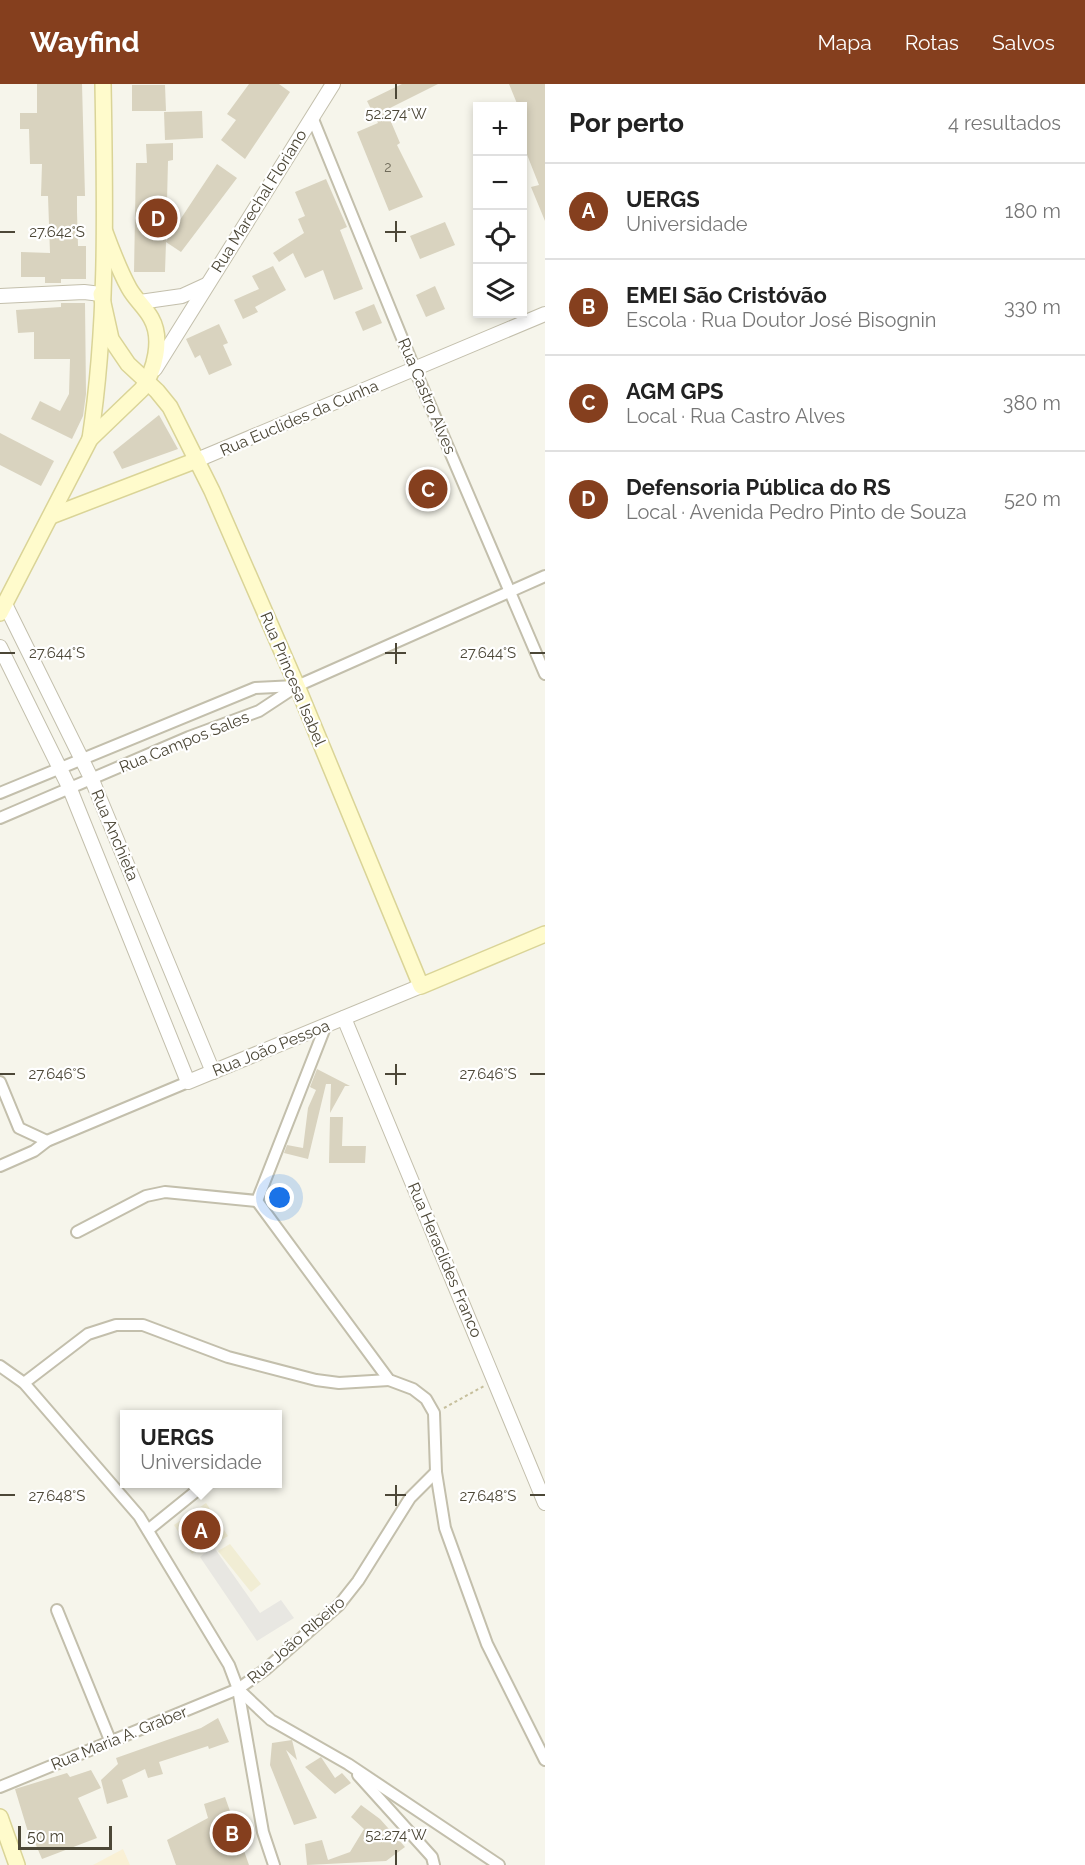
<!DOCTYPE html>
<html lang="pt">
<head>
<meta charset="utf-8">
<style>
	:root { --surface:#fff; --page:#f2f2f2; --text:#222; --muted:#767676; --line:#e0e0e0; --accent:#853f1e }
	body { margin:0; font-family:Raleway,sans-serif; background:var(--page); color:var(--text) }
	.controls { position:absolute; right:18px; top:18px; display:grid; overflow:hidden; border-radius:0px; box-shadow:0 3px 9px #0003 }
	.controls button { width:54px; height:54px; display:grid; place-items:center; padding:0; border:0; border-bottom:2px solid var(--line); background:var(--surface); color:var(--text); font:30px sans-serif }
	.scale { position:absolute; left:18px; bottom:15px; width:94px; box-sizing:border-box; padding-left:6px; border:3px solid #4c4737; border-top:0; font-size:16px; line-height:21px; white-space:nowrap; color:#4c4737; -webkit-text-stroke:4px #fff; paint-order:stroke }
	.you { position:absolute; left:280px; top:1114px; width:21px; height:21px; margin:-15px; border:4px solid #fff; border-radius:50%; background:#1a73e8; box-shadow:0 0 0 9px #1a73e833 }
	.badge { display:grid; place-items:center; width:39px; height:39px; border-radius:50%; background:var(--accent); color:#fff; font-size:20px; font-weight:700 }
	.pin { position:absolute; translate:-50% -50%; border:3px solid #fff; box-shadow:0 2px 6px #0006 }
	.popup { position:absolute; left:120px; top:1326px; width:162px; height:78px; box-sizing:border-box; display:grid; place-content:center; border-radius:0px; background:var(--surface); filter:drop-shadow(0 2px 4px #0005); font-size:20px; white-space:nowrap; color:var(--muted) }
	.popup b { font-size:22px; color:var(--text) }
	.popup::after { content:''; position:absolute; left:50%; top:100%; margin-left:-12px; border:12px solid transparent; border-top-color:var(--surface) }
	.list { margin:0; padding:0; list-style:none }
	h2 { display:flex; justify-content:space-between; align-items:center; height:78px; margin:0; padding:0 24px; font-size:26px }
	h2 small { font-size:20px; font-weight:400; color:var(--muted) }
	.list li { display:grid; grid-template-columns:39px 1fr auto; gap:18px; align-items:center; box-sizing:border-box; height:96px; padding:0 24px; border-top:2px solid var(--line) }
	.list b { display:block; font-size:22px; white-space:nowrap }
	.list p { margin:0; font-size:20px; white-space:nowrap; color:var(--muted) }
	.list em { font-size:20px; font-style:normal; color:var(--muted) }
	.icon { flex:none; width:33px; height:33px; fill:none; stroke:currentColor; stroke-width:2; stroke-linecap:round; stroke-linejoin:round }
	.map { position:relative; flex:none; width:545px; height:1781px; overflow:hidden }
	header { display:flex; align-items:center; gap:36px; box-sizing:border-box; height:84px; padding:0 30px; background:var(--accent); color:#fff }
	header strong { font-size:28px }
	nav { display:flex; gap:33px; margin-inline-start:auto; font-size:21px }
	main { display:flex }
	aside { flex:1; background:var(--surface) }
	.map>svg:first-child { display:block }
</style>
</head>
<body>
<header>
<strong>Wayfind</strong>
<nav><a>Mapa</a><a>Rotas</a><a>Salvos</a></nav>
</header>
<main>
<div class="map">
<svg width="545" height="1781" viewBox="0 0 545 1781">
	<rect width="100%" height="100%" fill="#f6f5eb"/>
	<!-- commercial -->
	<polygon fill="#f9f0d5" points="123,1765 130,1781 93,1781"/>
	<!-- education -->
	<g fill="#f1edd4">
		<polygon points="206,1419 228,1452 216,1459 212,1456 192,1470 174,1441"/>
		<polygon points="230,1460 261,1500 251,1508 218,1467"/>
	</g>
	<!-- parking -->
	<polygon fill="#e8e7e2" points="213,1462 260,1529 281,1516 294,1534 257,1557 200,1473"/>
	<!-- building -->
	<g fill="#d9d3bf">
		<polygon points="37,0 82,0 85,112 77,112 77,128 78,162 86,162 86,195 61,195 61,199 45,199 45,193 21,193 21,168 50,169 48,112 41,112 42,80 30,80 29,45 20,45 20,29 37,29"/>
		<polygon points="249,0 279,0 290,8 245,75 221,56 236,36 227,30"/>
		<polygon points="402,0 438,0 386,26 400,59 397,61 423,113 389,127 357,48 378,39 367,17"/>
		<polygon points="509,0 545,0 545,137 531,103 539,101 522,58 522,22 518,22"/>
		<polygon points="132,1 165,1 166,27 132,27"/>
		<polygon points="202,27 203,54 165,56 164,28"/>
		<polygon points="173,59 173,76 168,77 166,157 217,80 237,94 181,168 166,158 165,188 134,188 136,79 147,79 146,60"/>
		<polygon points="326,95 347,143 340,146 363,205 334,216 323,186 305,194 293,169 279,178 273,169 304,149 298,135 305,132 295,108"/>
		<polygon points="445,138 455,161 420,175 410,152"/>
		<polygon points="273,182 286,206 255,223 258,228 243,235 234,216 259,205 252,192"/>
		<polygon points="435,202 445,225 426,233 416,211"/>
		<polygon points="61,219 85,219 86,310 83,332 72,355 31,335 40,317 60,327 69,310 70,275 34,275 34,248 18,249 16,226 61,223"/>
		<polygon points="374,220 382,239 363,247 355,228"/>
		<polygon points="219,240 228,259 223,261 232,281 209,291 200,271 195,274 186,255"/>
		<polygon points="159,331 178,365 122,385 113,368"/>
		<polygon points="0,349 54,377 41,402 0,381"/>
		<polygon points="439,392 445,406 418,418 411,404"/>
		<polygon points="317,985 350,1002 345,1002 330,1029 331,1000 326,1000 308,1075 284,1069 287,1061 303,1064 308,1024 316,1006 310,1003"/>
		<polygon points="330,1033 343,1033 342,1062 366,1062 365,1079 329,1079"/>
		<polygon points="218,1634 229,1658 209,1665 208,1662 159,1678 163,1690 148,1694 145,1685 122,1696 128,1713 107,1720 101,1696 118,1680 116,1674 201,1644"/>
		<polygon points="292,1656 297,1676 286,1666 317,1734 294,1741 270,1681 272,1659"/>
		<polygon points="321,1673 335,1694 342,1689 351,1699 335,1710 305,1683"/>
		<polygon points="91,1686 101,1704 78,1714 97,1754 42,1775 30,1747 28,1748 15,1705 67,1689 70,1693"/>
		<polygon points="225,1713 249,1781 176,1781 167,1756 208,1734 204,1720"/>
		<polygon points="361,1721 380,1735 405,1763 386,1777 307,1781 305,1760 322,1756 328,1776 350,1768 364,1745 351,1733"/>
	</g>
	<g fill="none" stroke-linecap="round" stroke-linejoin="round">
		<!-- minor casing -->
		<g stroke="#c3bfac" stroke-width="14">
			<g id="minor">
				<polyline points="312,33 415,286 545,590"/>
				<polyline points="0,709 255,604 296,602"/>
				<polyline points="0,734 189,653 259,627 297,602 545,492"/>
				<polyline points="0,998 19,1044 47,1057"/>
				<polyline points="0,1082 34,1067 47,1057 188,998"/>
				<polyline points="257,1117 389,1296 413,1305 426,1315 434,1329 436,1388 445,1444 487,1560 545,1676"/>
				<polyline points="257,1117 326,941"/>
				<polyline points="77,1148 146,1112 165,1108 257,1117"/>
				<polyline points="0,1282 24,1299 139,1432 229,1581 238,1605 263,1748 274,1781"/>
				<polyline points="24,1299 88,1250 116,1241 143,1241 228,1273 316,1296 339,1299 389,1296"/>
				<polyline points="148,1446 205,1400"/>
				<polyline points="57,1526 110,1656"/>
				<polyline points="238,1605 271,1636 348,1680 499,1781"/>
				<polyline points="358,1691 432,1773 434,1781"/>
				<polyline points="0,1703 238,1605 266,1585 339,1521 358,1497 410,1414 436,1388"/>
			</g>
		</g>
		<!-- tertiary casing -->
		<g stroke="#c3bfac" stroke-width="16">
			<g id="tertiary">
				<polyline points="0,212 84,208 101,210"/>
				<polyline points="140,218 182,212 206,201"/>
				<polyline points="155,285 333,0"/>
				<polyline points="197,376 545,230"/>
				<polyline points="5,520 92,696 213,988"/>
				<polyline points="0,563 70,705 188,998 421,902"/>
				<polyline points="344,934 545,1419"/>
			</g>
		</g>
		<!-- secondary casing -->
		<g stroke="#dad497" stroke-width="18">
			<g id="secondary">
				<polyline points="101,210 111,255 128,280 157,307 170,323 212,407 297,602 421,902 545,850"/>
				<path d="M 90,355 C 108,238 105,118 103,0"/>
				<polyline points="51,432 197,376"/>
				<path d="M 0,529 L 90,355 L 142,305 C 155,286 163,255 151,234 C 145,223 135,215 129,204 C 119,186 112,167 105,148"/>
				<polyline points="0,1733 17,1781"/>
			</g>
		</g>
		<!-- path -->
		<polyline stroke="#c6bf9c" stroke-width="2" stroke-dasharray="3 3" stroke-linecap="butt" points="444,1324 484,1302"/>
		<!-- minor -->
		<use href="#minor" stroke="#fff" stroke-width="10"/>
		<!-- tertiary -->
		<use href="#tertiary" stroke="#fff" stroke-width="14"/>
		<!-- secondary -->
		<use href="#secondary" stroke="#fffbcc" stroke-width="15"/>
	</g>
	<!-- ticks -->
	<path fill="none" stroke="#4c4737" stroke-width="2" d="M 396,0 L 396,15M 396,137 L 396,158M 0,148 L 15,148M 385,148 L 406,148M 396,559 L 396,580M 0,569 L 15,569M 385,569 L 406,569M 530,569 L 545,569M 396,980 L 396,1001M 0,990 L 15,990M 385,990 L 406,990M 530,990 L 545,990M 396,1401 L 396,1422M 0,1411 L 15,1411M 385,1411 L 406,1411M 530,1411 L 545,1411M 396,1766 L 396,1781"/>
	<g text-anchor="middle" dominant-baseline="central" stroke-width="4.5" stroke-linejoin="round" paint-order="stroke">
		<!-- number labels -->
		<g font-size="14" fill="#6f6a59">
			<text x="388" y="83">2</text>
		</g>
		<!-- street labels -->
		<g font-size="16" fill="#4c4737" stroke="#fff">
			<text transform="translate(259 117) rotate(-58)">Rua Marechal Floriano</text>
			<text transform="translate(427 312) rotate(67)">Rua Castro Alves</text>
			<text transform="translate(299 334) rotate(-23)">Rua Euclides da Cunha</text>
			<text transform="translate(293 595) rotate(67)">Rua Princesa Isabel</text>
			<text transform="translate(184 658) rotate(-22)">Rua Campos Sales</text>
			<text transform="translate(115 751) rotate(67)">Rua Anchieta</text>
			<text transform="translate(271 964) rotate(-22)">Rua João Pessoa</text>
			<text transform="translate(445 1176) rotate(67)">Rua Heraclides Franco</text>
			<text transform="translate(296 1556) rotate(-41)">Rua João Ribeiro</text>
			<text transform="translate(119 1654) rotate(-22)">Rua Maria A. Graber</text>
		</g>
	</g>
	<g font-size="15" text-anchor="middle" fill="#4c4737" stroke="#fff" stroke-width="4.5" stroke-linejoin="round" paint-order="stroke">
		<text x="396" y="35">52.274°W</text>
		<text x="57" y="153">27.642°S</text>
		<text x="57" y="574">27.644°S</text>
		<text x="488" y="574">27.644°S</text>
		<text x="57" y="995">27.646°S</text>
		<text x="488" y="995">27.646°S</text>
		<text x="57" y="1417">27.648°S</text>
		<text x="488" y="1417">27.648°S</text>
		<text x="396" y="1756">52.274°W</text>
	</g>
</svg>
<div class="controls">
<button>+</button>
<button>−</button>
<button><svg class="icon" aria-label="locate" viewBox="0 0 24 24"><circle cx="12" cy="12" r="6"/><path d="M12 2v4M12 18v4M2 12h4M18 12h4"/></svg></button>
<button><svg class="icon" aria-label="layers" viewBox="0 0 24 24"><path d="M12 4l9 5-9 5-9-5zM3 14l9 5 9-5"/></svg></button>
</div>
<div class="scale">50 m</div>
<div class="you"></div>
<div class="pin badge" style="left:201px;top:1446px">A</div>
<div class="popup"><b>UERGS</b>Universidade</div>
<div class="pin badge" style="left:232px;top:1749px">B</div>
<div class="pin badge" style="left:428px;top:405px">C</div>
<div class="pin badge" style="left:158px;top:134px">D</div>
</div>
<aside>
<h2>Por perto<small>4 resultados</small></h2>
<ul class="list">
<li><span class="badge">A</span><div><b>UERGS</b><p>Universidade</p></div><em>180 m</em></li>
<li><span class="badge">B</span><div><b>EMEI São Cristóvão</b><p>Escola · Rua Doutor José Bisognin</p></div><em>330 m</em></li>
<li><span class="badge">C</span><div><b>AGM GPS</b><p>Local · Rua Castro Alves</p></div><em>380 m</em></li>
<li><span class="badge">D</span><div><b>Defensoria Pública do RS</b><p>Local · Avenida Pedro Pinto de Souza</p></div><em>520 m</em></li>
</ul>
</aside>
</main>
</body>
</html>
